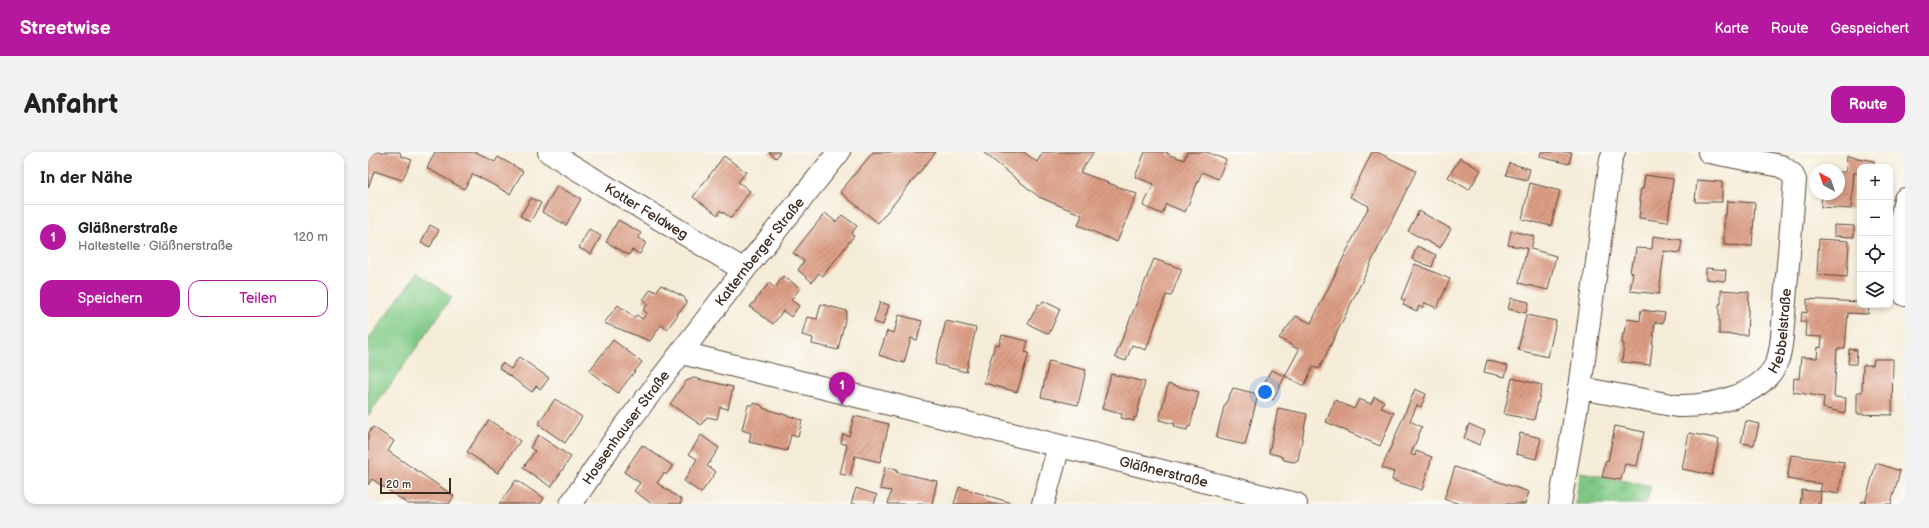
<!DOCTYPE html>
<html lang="de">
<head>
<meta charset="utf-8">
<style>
	:root { --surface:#fff; --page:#f2f2f2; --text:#202124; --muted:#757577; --line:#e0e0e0; --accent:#b5179e }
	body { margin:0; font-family:"Balsamiq Sans",sans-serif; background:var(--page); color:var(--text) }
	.controls { position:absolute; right:12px; top:12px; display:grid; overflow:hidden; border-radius:8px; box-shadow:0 2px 6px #0003 }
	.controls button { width:36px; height:36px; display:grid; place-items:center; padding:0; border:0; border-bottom:1px solid var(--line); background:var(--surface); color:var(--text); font:20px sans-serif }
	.compass { position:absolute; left:1441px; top:12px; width:36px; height:36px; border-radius:50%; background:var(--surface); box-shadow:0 2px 6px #0003; rotate:320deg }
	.scale { position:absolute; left:12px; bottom:10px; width:71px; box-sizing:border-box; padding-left:4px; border:2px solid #3b2a1e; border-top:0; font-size:11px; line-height:14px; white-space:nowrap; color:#3b2a1e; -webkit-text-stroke:3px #fdfcf7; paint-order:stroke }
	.you { position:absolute; left:897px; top:240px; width:14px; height:14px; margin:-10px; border:3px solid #fff; border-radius:50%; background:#1a73e8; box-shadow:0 0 0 6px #1a73e833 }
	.badge { display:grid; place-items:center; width:26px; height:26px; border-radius:50%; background:var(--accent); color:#fff; font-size:13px; font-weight:700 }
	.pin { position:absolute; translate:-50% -33px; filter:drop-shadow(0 1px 2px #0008) }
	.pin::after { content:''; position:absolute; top:21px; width:14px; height:12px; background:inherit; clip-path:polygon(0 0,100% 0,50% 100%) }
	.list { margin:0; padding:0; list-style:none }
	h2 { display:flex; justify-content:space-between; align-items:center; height:52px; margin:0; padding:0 16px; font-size:17px }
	h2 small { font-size:13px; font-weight:400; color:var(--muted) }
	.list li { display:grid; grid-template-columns:26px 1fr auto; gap:12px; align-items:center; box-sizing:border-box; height:64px; padding:0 16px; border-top:1px solid var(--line) }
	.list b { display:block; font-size:15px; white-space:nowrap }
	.list p { margin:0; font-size:13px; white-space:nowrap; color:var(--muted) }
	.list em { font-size:13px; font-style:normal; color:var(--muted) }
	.actions { display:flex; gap:8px; padding:12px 16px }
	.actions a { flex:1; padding:9px 0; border:1px solid var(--accent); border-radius:12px; text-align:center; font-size:14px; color:var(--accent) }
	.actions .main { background:var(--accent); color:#fff }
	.icon { flex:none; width:22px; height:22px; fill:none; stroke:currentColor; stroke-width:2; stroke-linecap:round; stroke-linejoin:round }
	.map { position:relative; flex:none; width:1537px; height:352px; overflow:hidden; border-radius:12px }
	header { display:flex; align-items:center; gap:24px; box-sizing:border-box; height:56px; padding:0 20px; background:var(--accent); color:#fff }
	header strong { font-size:19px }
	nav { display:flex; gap:22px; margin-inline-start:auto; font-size:14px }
	.intro { display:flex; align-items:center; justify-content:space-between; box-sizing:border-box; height:96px; padding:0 24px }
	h1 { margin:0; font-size:28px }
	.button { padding:10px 18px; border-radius:12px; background:var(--accent); color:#fff; font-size:14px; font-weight:700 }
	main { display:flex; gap:24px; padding:0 24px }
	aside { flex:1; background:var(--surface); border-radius:12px; box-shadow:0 2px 6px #0003 }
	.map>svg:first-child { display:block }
</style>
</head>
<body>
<header>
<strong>Streetwise</strong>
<nav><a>Karte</a><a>Route</a><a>Gespeichert</a></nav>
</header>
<div class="intro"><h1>Anfahrt</h1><a class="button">Route</a></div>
<main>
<aside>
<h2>In der Nähe<small></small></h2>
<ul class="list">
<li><span class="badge">1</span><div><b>Gläßnerstraße</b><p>Haltestelle · Gläßnerstraße</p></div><em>120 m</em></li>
</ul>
<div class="actions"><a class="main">Speichern</a><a>Teilen</a></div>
</aside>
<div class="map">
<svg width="1537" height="352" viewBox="0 0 1537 352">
	<defs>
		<pattern id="park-crowns" width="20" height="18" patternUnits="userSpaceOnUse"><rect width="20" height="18" fill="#7fc985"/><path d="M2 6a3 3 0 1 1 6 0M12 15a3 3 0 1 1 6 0" fill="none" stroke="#69a36c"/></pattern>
		<pattern id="building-hatch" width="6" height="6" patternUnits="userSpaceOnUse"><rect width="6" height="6" fill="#dd9e85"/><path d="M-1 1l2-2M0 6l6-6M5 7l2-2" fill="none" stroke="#b4816c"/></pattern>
	</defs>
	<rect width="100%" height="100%" fill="#fdfcf7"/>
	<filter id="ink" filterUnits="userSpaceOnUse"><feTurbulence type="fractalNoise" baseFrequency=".025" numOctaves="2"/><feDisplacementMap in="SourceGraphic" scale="8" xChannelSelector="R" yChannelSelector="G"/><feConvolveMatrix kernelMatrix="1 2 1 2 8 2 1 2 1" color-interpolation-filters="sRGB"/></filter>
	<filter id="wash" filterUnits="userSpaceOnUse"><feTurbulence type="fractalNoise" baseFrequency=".012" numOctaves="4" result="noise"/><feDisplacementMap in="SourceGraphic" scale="16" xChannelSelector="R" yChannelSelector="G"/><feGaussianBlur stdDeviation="0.9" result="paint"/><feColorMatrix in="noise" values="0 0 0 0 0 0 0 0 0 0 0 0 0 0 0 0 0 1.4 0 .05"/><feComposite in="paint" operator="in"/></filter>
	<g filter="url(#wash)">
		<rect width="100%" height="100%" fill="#f5ecd8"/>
		<!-- green -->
		<polygon fill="#7fc985" stroke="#5d7a52" points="49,121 84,145 0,264 0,188"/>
		<!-- park -->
		<polygon fill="url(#park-crowns)" stroke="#5d7a52" points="1213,320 1283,334 1278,352 1207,352"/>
		<g id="blocks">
			<!-- building -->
			<g fill="url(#building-hatch)">
				<polygon points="0,0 32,0 33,4 44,8 34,28 6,19 0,36"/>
				<polygon points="67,0 108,0 127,10 130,5 155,19 142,42 105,22 96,37 59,16"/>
				<polygon points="401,0 412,0 408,6"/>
				<polygon points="505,0 568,0 510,71 472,40"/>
				<polygon points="615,0 656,0 669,10 675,0 726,0 712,20 769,42 749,90 710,73 714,63 671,45"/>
				<polygon points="777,0 800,0 799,2 816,8 819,0 839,0 858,8 850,27 834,20 817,60 798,52 794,62 775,54 786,32 767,25"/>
				<polygon points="1004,0 1009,0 1048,19 951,217 945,215 936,234 917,224 931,198 911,186 928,164 943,171 1001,54 982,45"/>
				<polygon points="1173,0 1204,0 1201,12 1172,5"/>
				<polygon points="356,4 378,20 370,30 382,39 363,66 352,58 350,63 325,45"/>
				<polygon points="1479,4 1506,9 1505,15 1492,15 1492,21 1486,21 1483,57 1453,55 1454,42 1471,42 1471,20 1478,20"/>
				<polygon points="1092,6 1113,18 1101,38 1080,25"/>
				<polygon points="1141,11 1162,17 1159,28 1138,23"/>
				<polygon points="1277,23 1305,27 1300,70 1271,66 1273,48 1271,48 1273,37 1275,37"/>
				<polygon points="1329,28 1354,30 1354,50 1327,50"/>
				<polygon points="1162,31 1192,39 1183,74 1154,67"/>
				<polygon points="189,34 213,47 198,73 174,60"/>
				<polygon points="163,46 173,51 162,70 152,64"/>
				<polygon points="1359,49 1387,51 1384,94 1356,93 1356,62 1358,63"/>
				<polygon points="1051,59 1083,77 1072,96 1040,79"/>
				<polygon points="457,61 468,70 474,63 489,74 483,82 486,84 455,124 451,121 444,130 430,118 436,109 425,101"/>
				<polygon points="250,68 273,81 270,86 278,90 272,102 264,98 261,103 238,90"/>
				<polygon points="62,73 71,78 62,95 53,91"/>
				<polygon points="1466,73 1486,74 1486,85 1466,84"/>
				<polygon points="221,77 233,84 223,102 211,96"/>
				<polygon points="1143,79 1166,84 1163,97 1188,104 1180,138 1151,131 1159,96 1140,93"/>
				<polygon points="1285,84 1314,88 1312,101 1296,99 1291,142 1262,139 1265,121 1262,120 1264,109 1266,109 1268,96 1284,97"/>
				<polygon points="1451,87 1481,89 1479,125 1449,123"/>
				<polygon points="1049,94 1068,103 1064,115 1044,107"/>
				<polygon points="786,107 814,117 803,144 798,143 778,198 764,193 758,209 747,205"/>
				<polygon points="1047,112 1082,127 1069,156 1057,151 1054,156 1051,154 1049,159 1035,153 1037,148 1033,147"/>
				<polygon points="1338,116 1358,118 1357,129 1338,127"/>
				<polygon points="415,124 432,136 423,148 431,154 423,165 415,159 405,172 382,155 401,131 407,136"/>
				<polygon points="293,133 316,145 319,151 309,162 310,163 299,177 293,173 282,189 236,171 250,153 266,165 269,163 274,167 279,161 275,158 280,152 275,148 283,137 288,140"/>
				<polygon points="1353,138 1381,140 1379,183 1351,182 1351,152 1353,152"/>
				<polygon points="1143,146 1161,150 1158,161 1140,157"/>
				<polygon points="1439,147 1492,150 1492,153 1501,153 1500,162 1480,161 1477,197 1469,197 1466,245 1478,246 1477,261 1455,256 1456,245 1425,240 1426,226 1431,227 1433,205 1449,206 1450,195 1453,196 1454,185 1437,184 1438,170 1433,170 1434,160 1439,161"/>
				<polygon points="675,149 692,157 681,182 660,172 670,152 673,153"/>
				<polygon points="512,150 521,153 515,173 506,170"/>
				<polygon points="453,152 479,159 470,198 444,192 445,186 434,183 439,165 449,167"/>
				<polygon points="1273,158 1297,161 1295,171 1287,170 1282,213 1254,210 1256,192 1254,191 1255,180 1257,181 1259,167 1272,169"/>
				<polygon points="531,163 554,169 549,188 543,186 536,211 511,203 519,179 526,181"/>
				<polygon points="1158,163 1188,169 1180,205 1150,198"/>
				<polygon points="578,169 608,176 598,220 567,212"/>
				<polygon points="634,183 660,189 657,200 661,201 649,240 616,231 627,192 631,193"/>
				<polygon points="245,188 274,210 250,241 221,219"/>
				<polygon points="1481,197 1489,198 1488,212 1480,212"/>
				<polygon points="151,205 181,226 173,237 168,234 164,240 131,216 134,211 143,217"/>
				<polygon points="1506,207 1525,207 1524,263 1489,262 1489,240 1494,240 1495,213 1505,213"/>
				<polygon points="1119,208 1140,214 1137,225 1116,220"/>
				<polygon points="681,209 718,218 710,253 673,245"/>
				<polygon points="903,218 917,224 905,248 891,241"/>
				<polygon points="743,222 777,230 768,266 766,265 766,269 753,266 754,262 734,257"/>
				<polygon points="326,226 365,235 360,257 352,255 349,267 339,265 333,273 302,252 318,229"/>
				<polygon points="1144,226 1174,233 1166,268 1136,262"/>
				<polygon points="800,232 831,240 822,275 820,274 819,278 806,275 807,272 791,268"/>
				<polygon points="865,236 886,241 889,247 877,293 848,286 856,255"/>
				<polygon points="1047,237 1058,242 1053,255 1049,253 1042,269 1054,275 1043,302 1047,304 1048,299 1064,305 1054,338 1024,328 1026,320 1014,316"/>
				<polygon points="1006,245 1016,249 1013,256 1026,261 1012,294 958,270 967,248 986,257 991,247 1003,252"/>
				<polygon points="187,247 214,265 197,291 170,272"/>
				<polygon points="386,251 393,253 395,256 434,268 430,285 423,283 419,299 381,290 383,281 374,278 380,253 383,253"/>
				<polygon points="910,256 939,262 930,308 926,310 916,308 913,304 901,301"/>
				<polygon points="486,264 521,272 512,310 487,304 482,324 472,322 479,293 473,291 475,282 481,284"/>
				<polygon points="121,268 152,289 130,321 99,300"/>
				<polygon points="1378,269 1391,272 1386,293 1373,291"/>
				<polygon points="1101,272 1117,279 1111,293 1096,286"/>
				<polygon points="1247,274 1276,280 1269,314 1257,312 1253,328 1234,325 1238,308 1240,309"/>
				<polygon points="5,275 26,289 20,299 86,344 81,352 40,352 4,327 0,333 0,282"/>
				<polygon points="1152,281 1173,286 1168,307 1148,302"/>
				<polygon points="1321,281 1351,287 1344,323 1314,317"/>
				<polygon points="170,283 203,305 183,335 155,316 167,299 162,296"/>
				<polygon points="333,283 351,296 339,314 348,320 333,341 316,329 329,307 321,302"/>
				<polygon points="274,293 305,314 298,323 296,321 289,331 314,348 312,352 284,352 266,339 272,331 256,320"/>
				<polygon points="1423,303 1476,310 1471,342 1452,339 1454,332 1419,327"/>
				<polygon points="1508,311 1532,319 1523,352 1493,352 1494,349 1497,351"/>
				<polygon points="517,315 529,317 528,320 569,329 564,352 520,352 523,339 512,337"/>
				<polygon points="1087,315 1161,340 1157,352 1092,352 1076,347"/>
				<polygon points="148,328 176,346 172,352 131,352"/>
				<polygon points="591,335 647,352 586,352"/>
				<polygon points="488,336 509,343 506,352 483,352"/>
				<polygon points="1434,338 1453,340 1452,352 1432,352"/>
			</g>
		</g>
	</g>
	<g filter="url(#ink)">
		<use href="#blocks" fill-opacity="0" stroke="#57473a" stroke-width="1"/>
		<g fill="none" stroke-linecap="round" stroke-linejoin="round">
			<!-- street casing -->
			<g stroke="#57473a" stroke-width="24">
				<g id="street">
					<path id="s1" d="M 181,0 L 376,118"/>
					<path d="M 1537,47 C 1531,77 1523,114 1537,143"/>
					<path id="s2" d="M 314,201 L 928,352"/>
					<path id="s3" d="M 1212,236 L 1309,254 C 1341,255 1393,244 1408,212 C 1412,204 1413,194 1414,185 L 1427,28 L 1424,22 L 1413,14 L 1341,0"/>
					<polyline points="675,352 691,294"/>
					<polyline points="1192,352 1212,236 1243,7 1246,0"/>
				</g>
			</g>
			<!-- secondary casing -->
			<g stroke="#57473a" stroke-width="24">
				<g id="secondary">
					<path id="s4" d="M 203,352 L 248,286 L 376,118 L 471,0"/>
				</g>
			</g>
			<!-- street -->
			<use href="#street" stroke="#fff" stroke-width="22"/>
			<!-- secondary -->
			<use href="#secondary" stroke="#fff" stroke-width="22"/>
		</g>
	</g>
	<g text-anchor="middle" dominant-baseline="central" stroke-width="3.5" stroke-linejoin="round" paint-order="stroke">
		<!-- street labels -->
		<g font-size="14" fill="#3b2a1e" stroke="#fdfcf7">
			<text stroke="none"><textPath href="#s1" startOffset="114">Kotter Feldweg</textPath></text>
			<text stroke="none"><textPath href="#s4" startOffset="315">Katternberger Straße</textPath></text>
			<text stroke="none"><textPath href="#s3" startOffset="245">Hebbelstraße</textPath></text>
			<text stroke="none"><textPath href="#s4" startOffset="94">Hossenhauser Straße</textPath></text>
			<text stroke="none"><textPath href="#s2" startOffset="496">Gläßnerstraße</textPath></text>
		</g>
	</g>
</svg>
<div class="controls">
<button>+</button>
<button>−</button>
<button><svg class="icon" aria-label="locate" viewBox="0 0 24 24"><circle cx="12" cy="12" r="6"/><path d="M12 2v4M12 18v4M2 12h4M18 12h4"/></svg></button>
<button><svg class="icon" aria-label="layers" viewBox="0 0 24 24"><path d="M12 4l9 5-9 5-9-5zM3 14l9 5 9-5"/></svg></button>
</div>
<svg class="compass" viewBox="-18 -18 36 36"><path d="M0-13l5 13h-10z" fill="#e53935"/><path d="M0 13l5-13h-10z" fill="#757577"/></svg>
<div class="scale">20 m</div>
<div class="you"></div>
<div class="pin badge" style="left:474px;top:253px">1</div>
</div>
</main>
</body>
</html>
